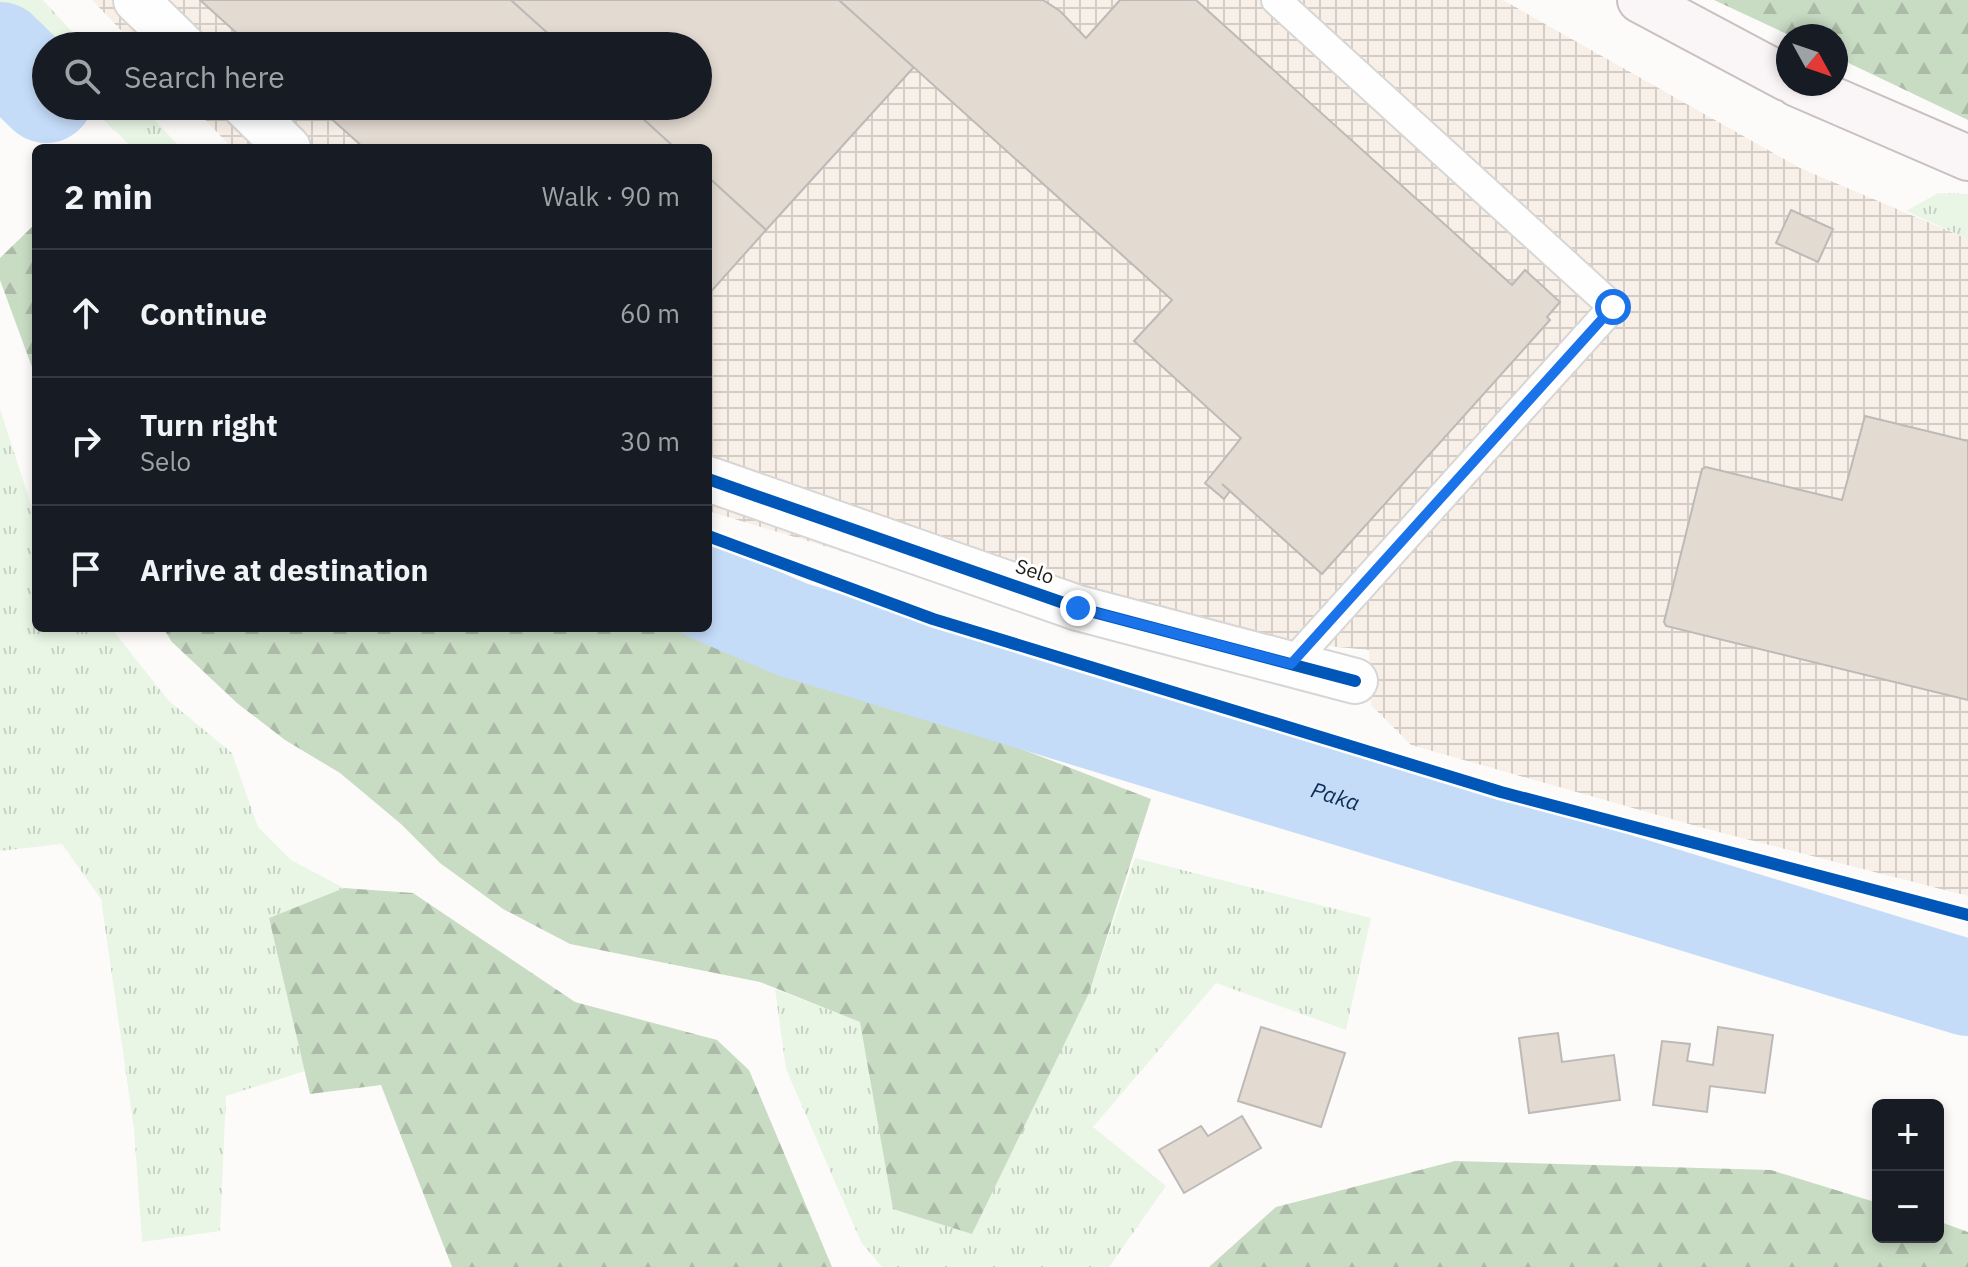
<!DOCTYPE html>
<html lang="en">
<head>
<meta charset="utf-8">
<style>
	:root { --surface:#171b24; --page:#242831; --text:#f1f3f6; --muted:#9ea1a6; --line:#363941 }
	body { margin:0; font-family:"IBM Plex Sans",sans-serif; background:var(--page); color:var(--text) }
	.controls { position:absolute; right:24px; bottom:24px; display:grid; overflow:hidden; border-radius:12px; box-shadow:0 4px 12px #0003 }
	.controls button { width:72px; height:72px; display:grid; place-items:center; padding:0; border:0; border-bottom:2px solid var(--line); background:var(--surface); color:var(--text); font:40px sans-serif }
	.compass { position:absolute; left:1776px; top:24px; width:72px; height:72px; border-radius:50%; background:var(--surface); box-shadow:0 4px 12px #0003; rotate:130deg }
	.stop { position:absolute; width:24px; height:24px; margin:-18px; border:6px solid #1a73e8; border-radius:50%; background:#fff }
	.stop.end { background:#1a73e8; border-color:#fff; box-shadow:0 2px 8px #0008 }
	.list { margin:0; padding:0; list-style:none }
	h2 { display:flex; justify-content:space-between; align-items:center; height:104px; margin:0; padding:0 32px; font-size:34px }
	h2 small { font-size:26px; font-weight:400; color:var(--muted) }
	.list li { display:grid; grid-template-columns:52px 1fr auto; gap:24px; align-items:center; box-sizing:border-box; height:128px; padding:0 32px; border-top:2px solid var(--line) }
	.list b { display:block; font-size:30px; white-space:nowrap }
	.list p { margin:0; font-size:26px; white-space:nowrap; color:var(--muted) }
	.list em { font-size:26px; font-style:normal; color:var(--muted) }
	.icon { flex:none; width:44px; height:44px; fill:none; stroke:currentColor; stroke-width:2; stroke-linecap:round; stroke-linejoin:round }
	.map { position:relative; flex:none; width:1968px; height:1267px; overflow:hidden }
	.search { position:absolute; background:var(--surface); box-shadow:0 4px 12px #0003; left:32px; top:32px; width:680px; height:88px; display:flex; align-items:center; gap:20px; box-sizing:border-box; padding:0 28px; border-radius:44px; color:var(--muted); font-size:30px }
	.panel { position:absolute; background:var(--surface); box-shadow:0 4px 12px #0003; left:32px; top:144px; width:680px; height:488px; border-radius:12px }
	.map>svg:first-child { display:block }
</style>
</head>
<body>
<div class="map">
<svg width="1968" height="1267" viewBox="0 0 1968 1267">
	<defs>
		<pattern id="industrial-grid" width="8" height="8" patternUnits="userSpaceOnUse" patternTransform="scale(2)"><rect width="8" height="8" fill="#f8f0e8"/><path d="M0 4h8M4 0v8" fill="none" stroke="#d4cdc6"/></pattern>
		<pattern id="grass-tufts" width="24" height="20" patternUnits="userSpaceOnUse" patternTransform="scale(2)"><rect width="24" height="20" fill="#e9f6e5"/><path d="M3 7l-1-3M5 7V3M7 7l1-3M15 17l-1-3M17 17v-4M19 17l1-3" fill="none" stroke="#c7d2c4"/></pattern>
		<pattern id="forest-firs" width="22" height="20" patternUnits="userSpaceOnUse" patternTransform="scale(2)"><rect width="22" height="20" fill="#c8dbc3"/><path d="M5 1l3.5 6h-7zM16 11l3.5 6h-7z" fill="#abbba7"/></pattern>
	</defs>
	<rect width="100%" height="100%" fill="#fdfbf9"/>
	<!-- industrial -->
	<polygon fill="url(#industrial-grid)" points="92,0 1503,0 1800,168 1968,239 1968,896 1703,828 1411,745 1371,705 1369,650 1076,622 708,511 708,148 232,148 192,106 698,106 698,46 136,46"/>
	<!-- grass -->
	<g fill="url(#grass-tufts)">
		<polygon points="0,0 43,0 85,46 46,46 46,64 0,13"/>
		<polygon points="89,106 141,106 181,148 133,148"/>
		<polygon points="1938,193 1968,194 1968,239 1906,211"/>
		<polygon points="0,409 36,520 36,628 111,628 169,701 232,753 258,827 291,860 344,888 269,918 305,1071 226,1096 220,1231 142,1242 134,1129 101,899 62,844 0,851"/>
		<polygon points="1135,858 1371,918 1346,1030 1216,983 1093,1127 1166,1186 1109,1267 882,1267 861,1242 786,1069 775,989 861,1022 893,1209 1089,993"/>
	</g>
	<!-- forest -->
	<g fill="url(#forest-firs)">
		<polygon points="1714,0 1968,0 1968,120 1836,57 1836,36 1791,36"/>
		<polygon points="36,223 36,378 0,280 0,258"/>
		<polygon points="163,628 708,628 1151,799 1089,993 972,1234 893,1209 860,1022 760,982 570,944 503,909 440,863 401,824 340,773 285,740 237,703 172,642"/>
		<polygon points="344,888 413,893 575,1002 717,1040 749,1070 832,1267 452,1267 381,1085 310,1094 269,918"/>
		<polygon points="1455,1161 1771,1170 1878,1203 1878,1237 1938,1237 1938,1221 1968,1232 1968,1267 1209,1267 1276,1207"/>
	</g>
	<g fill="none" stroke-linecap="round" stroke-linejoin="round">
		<!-- river -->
		<g stroke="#c5dcf8" stroke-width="96">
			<polyline points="0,50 46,95"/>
			<path id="s1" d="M 708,593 L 791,629 L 1968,988"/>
		</g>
	</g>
	<!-- building -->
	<g fill="#e3dad1" stroke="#bcb9b7" stroke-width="2">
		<polygon points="200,0 511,0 562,46 251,46"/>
		<polygon points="511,0 839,0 914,67 766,230 708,177 708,148 675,148 629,106 698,106 698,46 562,46"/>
		<polygon points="839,0 1043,0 1060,11 1086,38 1120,0 1196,0 1512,285 1525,270 1560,302 1547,317 1550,320 1322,574 1222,484 1230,491 1224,499 1205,483 1241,438 1134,341 1172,300"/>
		<polygon points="317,106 629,106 675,148 364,148"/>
		<polygon points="708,177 766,230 708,295"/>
		<polygon points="1791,210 1833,229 1818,262 1776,243"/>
		<polygon points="1865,416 1968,441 1968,700 1666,626 1664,622 1702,469 1706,467 1842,500"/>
		<polygon points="1261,1027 1345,1053 1321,1127 1238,1101"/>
		<polygon points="1718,1027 1773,1035 1765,1093 1710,1086 1707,1112 1653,1105 1662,1041 1690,1044 1687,1061 1713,1065"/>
		<polygon points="1558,1033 1562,1062 1614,1055 1620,1100 1529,1113 1519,1038"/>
		<polygon points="1242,1116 1261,1148 1184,1193 1159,1150 1201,1126 1208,1136"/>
	</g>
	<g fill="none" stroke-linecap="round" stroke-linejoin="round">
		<!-- service casing -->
		<g stroke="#d8d6d4" stroke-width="32">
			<polyline id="service" points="1276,0 1613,307 1291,664"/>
		</g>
		<!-- minor casing -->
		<g stroke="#d8d6d4" stroke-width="48">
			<g id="minor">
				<polyline points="136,0 183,46"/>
				<polyline points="245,106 288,148"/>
				<polyline points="708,479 1078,608 1355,681"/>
			</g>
		</g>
		<!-- primary casing -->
		<g stroke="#c9c0c0" stroke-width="48">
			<g id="primary">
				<polyline points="1640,0 1788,79"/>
				<polyline points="1797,84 1968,158"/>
			</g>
		</g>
		<!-- service -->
		<use href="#service" stroke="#fffefe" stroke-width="28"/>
		<!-- minor -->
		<use href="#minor" stroke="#fffefe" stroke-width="44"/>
		<!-- primary -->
		<use href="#primary" stroke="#faf5f6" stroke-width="44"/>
		<!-- cycleway casing -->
		<g stroke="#fff" stroke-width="17">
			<g id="cycleway">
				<polyline points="708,479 1078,608 1355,681"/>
				<polyline points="708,536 933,619 1501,792 1968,915"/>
			</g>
		</g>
		<!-- cycleway -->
		<use href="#cycleway" stroke="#0057b8" stroke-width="12"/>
	</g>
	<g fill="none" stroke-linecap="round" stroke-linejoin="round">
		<!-- route -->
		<polyline stroke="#1a73e8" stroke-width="10" points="1078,608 1291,664 1613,307"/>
	</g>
	<g text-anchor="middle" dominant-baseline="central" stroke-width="6" stroke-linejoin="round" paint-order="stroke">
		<!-- street labels -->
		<g font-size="20" fill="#1c1916" stroke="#fff">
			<text transform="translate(1035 571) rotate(19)">Selo</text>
		</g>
		<!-- water labels -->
		<g font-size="22" font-style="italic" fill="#0a2d53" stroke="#fff">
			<text stroke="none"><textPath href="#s1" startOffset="660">Paka</textPath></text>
		</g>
	</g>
</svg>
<div class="controls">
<button>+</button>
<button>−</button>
</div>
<svg class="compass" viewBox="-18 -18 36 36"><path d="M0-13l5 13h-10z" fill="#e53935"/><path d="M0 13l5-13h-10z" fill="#9ea1a6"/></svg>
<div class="stop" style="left:1613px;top:307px"></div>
<div class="stop end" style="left:1078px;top:608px"></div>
<div class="search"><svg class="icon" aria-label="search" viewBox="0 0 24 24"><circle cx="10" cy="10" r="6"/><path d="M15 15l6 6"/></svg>Search here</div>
<section class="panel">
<h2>2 min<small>Walk · 90 m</small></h2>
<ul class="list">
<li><svg class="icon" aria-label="ahead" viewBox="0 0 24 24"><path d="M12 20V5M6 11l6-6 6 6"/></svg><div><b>Continue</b></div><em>60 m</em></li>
<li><svg class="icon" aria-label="right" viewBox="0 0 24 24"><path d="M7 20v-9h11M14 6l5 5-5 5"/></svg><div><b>Turn right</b><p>Selo</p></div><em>30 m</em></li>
<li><svg class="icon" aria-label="arrive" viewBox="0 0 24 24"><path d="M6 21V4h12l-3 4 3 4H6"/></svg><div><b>Arrive at destination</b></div></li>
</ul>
</section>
</div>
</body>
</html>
